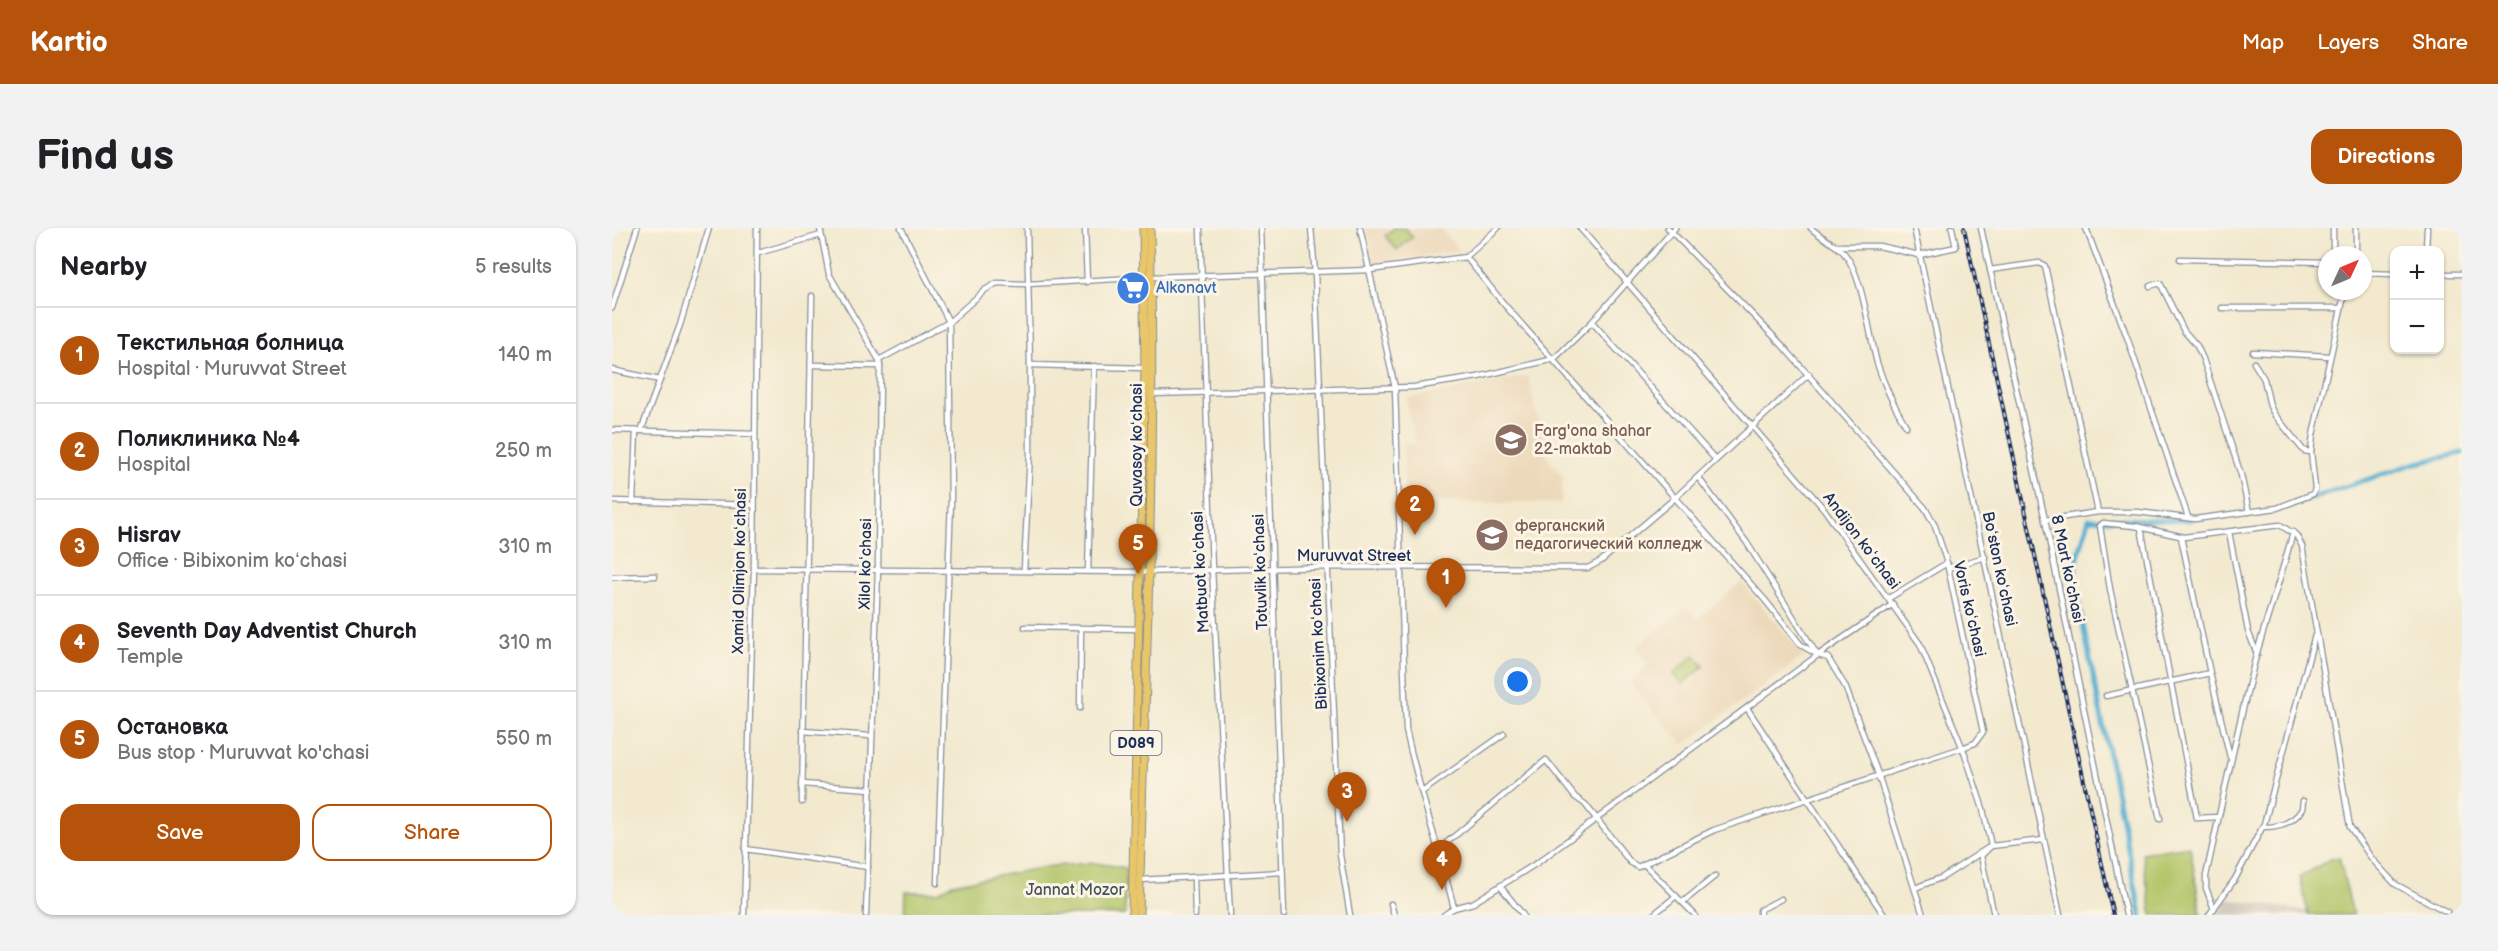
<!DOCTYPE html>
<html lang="en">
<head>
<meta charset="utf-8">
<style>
	:root { --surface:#fff; --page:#f2f2f2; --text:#202124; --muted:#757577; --line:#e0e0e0; --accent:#b45309 }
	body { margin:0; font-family:"Balsamiq Sans",sans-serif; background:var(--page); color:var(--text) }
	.controls { position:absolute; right:18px; top:18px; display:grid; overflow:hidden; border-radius:12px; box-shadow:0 2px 4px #0004 }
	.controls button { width:54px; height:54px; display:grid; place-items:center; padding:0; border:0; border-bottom:2px solid var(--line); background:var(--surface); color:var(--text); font:30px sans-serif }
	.compass { position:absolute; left:1706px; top:18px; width:54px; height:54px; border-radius:50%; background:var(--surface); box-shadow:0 2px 4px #0004; rotate:46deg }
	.you { position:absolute; left:906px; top:454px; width:21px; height:21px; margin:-15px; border:4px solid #fff; border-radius:50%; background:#1a73e8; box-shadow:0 0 0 9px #1a73e833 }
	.badge { display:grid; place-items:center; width:39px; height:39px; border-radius:50%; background:var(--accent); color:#fff; font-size:20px; font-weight:700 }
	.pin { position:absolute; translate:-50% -50px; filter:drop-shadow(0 2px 3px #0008) }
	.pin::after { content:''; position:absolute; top:32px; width:21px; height:18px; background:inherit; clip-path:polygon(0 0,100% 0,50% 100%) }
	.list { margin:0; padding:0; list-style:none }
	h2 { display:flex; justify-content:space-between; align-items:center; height:78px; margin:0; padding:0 24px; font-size:26px }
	h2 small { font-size:20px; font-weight:400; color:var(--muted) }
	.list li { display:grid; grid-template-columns:39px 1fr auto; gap:18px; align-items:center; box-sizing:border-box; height:96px; padding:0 24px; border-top:2px solid var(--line) }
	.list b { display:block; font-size:22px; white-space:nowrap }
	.list p { margin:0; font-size:20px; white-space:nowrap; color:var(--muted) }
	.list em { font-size:20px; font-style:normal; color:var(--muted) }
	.actions { display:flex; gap:12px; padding:18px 24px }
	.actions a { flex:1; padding:14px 0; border:2px solid var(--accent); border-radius:18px; text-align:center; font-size:21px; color:var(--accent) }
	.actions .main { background:var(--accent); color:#fff }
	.map { position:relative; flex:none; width:1850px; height:687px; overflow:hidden; border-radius:18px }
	header { display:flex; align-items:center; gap:36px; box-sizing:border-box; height:84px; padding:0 30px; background:var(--accent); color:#fff }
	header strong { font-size:28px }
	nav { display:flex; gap:33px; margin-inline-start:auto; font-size:21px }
	.intro { display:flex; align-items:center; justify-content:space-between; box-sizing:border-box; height:144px; padding:0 36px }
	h1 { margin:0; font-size:42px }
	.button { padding:15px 27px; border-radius:18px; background:var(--accent); color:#fff; font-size:21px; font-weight:700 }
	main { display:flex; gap:36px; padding:0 36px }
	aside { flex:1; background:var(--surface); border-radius:18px; box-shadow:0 2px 4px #0004 }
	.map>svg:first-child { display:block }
</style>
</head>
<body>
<header>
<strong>Kartio</strong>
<nav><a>Map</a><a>Layers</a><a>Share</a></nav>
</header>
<div class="intro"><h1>Find us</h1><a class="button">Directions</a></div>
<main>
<aside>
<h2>Nearby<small>5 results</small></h2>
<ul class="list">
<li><span class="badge">1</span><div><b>Текстильная болница</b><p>Hospital · Muruvvat Street</p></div><em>140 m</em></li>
<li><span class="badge">2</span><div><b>Поликлиника №4</b><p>Hospital</p></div><em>250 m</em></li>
<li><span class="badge">3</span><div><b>Hisrav</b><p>Office · Bibixonim koʻchasi</p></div><em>310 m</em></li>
<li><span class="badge">4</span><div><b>Seventh Day Adventist Church</b><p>Temple</p></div><em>310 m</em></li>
<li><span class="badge">5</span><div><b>Остановка</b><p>Bus stop · Muruvvat ko'chasi</p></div><em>550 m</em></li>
</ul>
<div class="actions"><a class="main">Save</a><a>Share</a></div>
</aside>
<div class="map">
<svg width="1850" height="687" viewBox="0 0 1850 687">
	<rect width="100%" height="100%" fill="#fcf5e5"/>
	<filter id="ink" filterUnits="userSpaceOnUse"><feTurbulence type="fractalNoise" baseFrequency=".0167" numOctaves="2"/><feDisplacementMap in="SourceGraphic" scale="12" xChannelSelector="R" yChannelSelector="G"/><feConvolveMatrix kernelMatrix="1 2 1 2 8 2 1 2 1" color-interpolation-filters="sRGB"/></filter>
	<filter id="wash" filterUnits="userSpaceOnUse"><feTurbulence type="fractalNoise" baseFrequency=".008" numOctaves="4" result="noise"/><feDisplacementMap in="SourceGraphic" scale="24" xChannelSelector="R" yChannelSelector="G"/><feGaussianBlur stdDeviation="1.35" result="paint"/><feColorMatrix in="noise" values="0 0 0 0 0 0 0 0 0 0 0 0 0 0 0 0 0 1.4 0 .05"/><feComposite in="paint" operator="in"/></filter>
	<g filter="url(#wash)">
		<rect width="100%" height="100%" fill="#f2e9cf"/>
		<!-- built -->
		<g fill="#ecd8ba">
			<polygon points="754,0 828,0 848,23 762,35"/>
			<polygon points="916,148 935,229 951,249 949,275 860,275 792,272 792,217 804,216 794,170"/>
			<polygon points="1129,354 1192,428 1071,517 1017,454 1037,436 1024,420 1074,378 1086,391"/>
		</g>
		<!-- industrial -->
		<polygon fill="#cbc3b8" points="1613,671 1695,683 1696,687 1607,687"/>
		<!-- green -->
		<g fill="#b1c467" stroke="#667a62" stroke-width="1.5">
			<polygon points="782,0 793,0 801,9 785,22 773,8"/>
			<polygon points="1082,427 1092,438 1071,456 1061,446"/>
			<polygon points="1578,618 1589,687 1540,687 1530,625"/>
			<polygon points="1727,629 1741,687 1696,687 1688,649 1718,631"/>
			<polygon points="483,635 514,640 513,687 293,687 294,664 326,664 340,656 440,638"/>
		</g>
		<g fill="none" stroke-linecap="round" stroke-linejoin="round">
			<!-- canal -->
			<g stroke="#52add0" stroke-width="5">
				<polyline points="1679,277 1801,236 1850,225"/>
				<polyline points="1529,687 1462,352 1465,332 1477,291 1579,292"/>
			</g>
		</g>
	</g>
	<g filter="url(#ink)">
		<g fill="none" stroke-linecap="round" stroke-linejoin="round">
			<!-- street casing -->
			<g stroke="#868c96" stroke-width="7">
				<g id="street">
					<polyline points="208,0 217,46 267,132 268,138 266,342 254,687"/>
					<polyline points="289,0 337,94 339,272 325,655"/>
					<polyline points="473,0 475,54"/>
					<polyline points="588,0 600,341 618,687"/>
					<polyline points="649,0 672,687"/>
					<polyline points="699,0 703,45 728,627 738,687"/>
					<path d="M 748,0 L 783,160 L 794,502 C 807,562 827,621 842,680"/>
					<polyline points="968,0 1212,281 1308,416 1353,526 1371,581 1379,618 1331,649 1303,660"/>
					<path d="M 1199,0 C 1209,10 1223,15 1232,25 C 1251,47 1257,106 1265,135 C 1272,157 1282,178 1294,198"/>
					<polyline points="1302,0 1448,687"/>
					<polyline points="1369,0 1433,292 1514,687"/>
					<polyline points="1474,0 1515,109 1576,289"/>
					<polyline points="1224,18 1267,18 1307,27 1344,19 1340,0"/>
					<polyline points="1814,22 1815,0"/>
					<polyline points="146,25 209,7"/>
					<polyline points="1721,27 1721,0"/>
					<polyline points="1744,27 1744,0"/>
					<polyline points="854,29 891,75 1153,372 1189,417 1206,427 1216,430 1233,458 1266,546 1311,687"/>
					<polyline points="1568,31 1715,34"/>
					<polyline points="1378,42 1427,35 1433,38 1486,284"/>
					<polyline points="1751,45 1782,46"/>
					<polyline points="1828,46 1850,46"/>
					<polyline points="1538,58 1548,55 1572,103 1585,118 1591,131 1629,247 1637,284"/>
					<polyline points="0,80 25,0"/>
					<polyline points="1610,80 1729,80"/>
					<polyline points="980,94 1103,231"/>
					<polyline points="1641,124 1717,128"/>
					<polyline points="267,132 337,94 373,62 385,55 416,56 539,49 758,42 854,29 886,0"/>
					<polyline points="1642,135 1652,151 1658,178 1662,186 1692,223 1699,224"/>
					<polyline points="199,137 268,138"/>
					<polyline points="418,137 533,140"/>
					<polyline points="0,142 48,152"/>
					<polyline points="539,166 802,159 866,149 942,131 980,94 1063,0"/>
					<polyline points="0,202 143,206"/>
					<polyline points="29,203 68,97 97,0"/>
					<polyline points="1086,249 1135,315 1204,425"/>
					<polyline points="0,273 142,277"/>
					<polyline points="21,274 24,203"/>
					<polyline points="1433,292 1486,284 1525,284 1583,291 1665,280 1701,266 1703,261 1699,224 1701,207 1733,63"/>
					<polyline points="1529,300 1585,590 1606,589"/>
					<polyline points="1617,304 1636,403 1645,426"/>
					<polyline points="1569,309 1598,445 1618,529"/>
					<polyline points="1336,340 1373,329"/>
					<polyline points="142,341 529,344 715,339 976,340 989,333 1063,270 1197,146"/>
					<polyline points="412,342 418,225 418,137 415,0"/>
					<polyline points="476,343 482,138"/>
					<polyline points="0,349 43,348"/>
					<polyline points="1277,370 1335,335"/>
					<polyline points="413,399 527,401"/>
					<polyline points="1494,468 1598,445"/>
					<polyline points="468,480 469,401"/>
					<polyline points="1135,480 1272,687"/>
					<polyline points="191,503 259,508"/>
					<polyline points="190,556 259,561"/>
					<polyline points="810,564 892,506"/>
					<polyline points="190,574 200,68"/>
					<polyline points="1548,591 1498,361 1488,298 1491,295 1523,298 1572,309 1668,297 1684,307 1690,318 1738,599 1760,631 1783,656 1835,684"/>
					<path d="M 1651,599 C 1666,599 1682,595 1690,581 L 1691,573"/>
					<polyline points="133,621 256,639"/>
					<polyline points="827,621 934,532 963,569 973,576 1018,634 1026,639 1102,602 1350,520 1363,515 1371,504 1335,335 1323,298 1313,280 1170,117 1056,0"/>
					<polyline points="1032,636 1083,687"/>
					<polyline points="582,649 583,687"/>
					<polyline points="528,652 670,644"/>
					<polyline points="888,658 911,687"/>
					<polyline points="1071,674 1103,648"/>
					<polyline points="779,676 782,687"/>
					<path d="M 1602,681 L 1594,660 L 1594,648 C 1610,575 1625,501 1644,428 C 1656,386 1670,346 1681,304"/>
					<polyline points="132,687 142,341 145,0"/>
					<polyline points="832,687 842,680 861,675 925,635 1206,427 1281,376"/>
					<polyline points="1041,687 1064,668"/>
					<polyline points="1148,687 1148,682 1169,671"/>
					<polyline points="1382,687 1369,628 1379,618 1431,612"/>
					<polyline points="1597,687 1623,651 1652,596 1703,407"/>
				</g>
			</g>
			<!-- primary casing -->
			<g stroke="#868c96" stroke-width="9">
				<g id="primary">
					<polyline points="520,687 533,140 531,0"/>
					<path d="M 527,687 C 533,458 544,229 538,0"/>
				</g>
			</g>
			<!-- street -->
			<use href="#street" stroke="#fff" stroke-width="4.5"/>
			<!-- primary -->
			<use href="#primary" stroke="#e9c769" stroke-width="7"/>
			<!-- rail casing -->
			<g stroke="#1b2f5e" stroke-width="4">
				<polyline id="rail" points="1352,0 1501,687"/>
			</g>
			<!-- rail -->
			<use href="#rail" stroke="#fcf5e5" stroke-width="1.5" stroke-dasharray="4.5" stroke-linecap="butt"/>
		</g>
	</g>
	<!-- icons -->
	<defs>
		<g id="supermarket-disc" transform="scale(1.725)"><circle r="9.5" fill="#3f7fe0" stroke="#fcf5e5"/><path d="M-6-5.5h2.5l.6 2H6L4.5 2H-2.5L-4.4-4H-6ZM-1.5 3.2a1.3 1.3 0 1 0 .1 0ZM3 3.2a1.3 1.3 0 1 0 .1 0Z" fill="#fff"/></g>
		<g id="school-disc" transform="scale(1.725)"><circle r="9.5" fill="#8d6e63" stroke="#fcf5e5"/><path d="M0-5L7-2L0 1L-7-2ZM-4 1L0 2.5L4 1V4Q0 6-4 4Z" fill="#fff"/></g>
		<g id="university-disc" transform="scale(1.725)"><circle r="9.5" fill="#8d6e63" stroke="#fcf5e5"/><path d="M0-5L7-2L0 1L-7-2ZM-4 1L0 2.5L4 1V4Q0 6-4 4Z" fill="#fff"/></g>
	</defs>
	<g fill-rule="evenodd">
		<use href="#supermarket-disc" x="521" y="60"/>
		<use href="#school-disc" x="899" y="212"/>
		<use href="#university-disc" x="880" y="307"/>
	</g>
	<g text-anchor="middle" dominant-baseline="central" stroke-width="6" stroke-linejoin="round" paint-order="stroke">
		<!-- shield labels -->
		<rect fill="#fcf5e5" stroke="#5e6a86" stroke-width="1.5" x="498.5" y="503" width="51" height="24" rx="4.5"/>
		<g font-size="15" font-weight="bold" fill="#1b2f5e">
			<text x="524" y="515">D089</text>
		</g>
		<!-- shop labels -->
		<g font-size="16" fill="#366cbe" stroke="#fcf5e5" text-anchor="start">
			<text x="544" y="60">Alkonavt</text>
		</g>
		<!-- education labels -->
		<g font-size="16" fill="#785e54" stroke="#fcf5e5" text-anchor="start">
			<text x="922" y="203">Farg'ona shahar<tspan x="922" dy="18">22-maktab</tspan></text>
			<text x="903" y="298">ферганский<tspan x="903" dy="18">педагогический колледж</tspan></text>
		</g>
		<!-- street labels -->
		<g font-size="16" fill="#1b2f5e" stroke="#fcf5e5">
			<text transform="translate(525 217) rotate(-90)">Quvasoy koʻchasi</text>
			<text transform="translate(1249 313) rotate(53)">Andijon koʻchasi</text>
			<text x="742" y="328">Muruvvat Street</text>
			<text transform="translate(254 336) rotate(-89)">Xilol koʻchasi</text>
			<text transform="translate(1387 341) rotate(78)">Boʻston koʻchasi</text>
			<text transform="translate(1455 341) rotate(78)">8 Mart koʻchasi</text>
			<text transform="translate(128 343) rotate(-89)">Xamid Olimjon koʻchasi</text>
			<text transform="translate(589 344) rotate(-93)">Matbuot koʻchasi</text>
			<text transform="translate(649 344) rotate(-92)">Totuvlik koʻchasi</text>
			<text transform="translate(1357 381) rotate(77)">Voris koʻchasi</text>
			<text transform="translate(707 416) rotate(-93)">Bibixonim koʻchasi</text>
		</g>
		<!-- park labels -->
		<g font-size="16" fill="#405460" stroke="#fcf5e5">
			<text x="463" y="662">Jannat Mozor</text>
		</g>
	</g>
</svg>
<div class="controls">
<button>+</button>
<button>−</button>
</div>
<svg class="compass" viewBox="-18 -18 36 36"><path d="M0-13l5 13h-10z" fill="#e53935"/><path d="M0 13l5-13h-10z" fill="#757577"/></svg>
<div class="you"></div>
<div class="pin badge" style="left:834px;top:380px">1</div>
<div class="pin badge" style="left:803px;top:307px">2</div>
<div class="pin badge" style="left:735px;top:594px">3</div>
<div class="pin badge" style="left:830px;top:662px">4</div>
<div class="pin badge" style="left:526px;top:346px">5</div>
</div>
</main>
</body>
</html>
